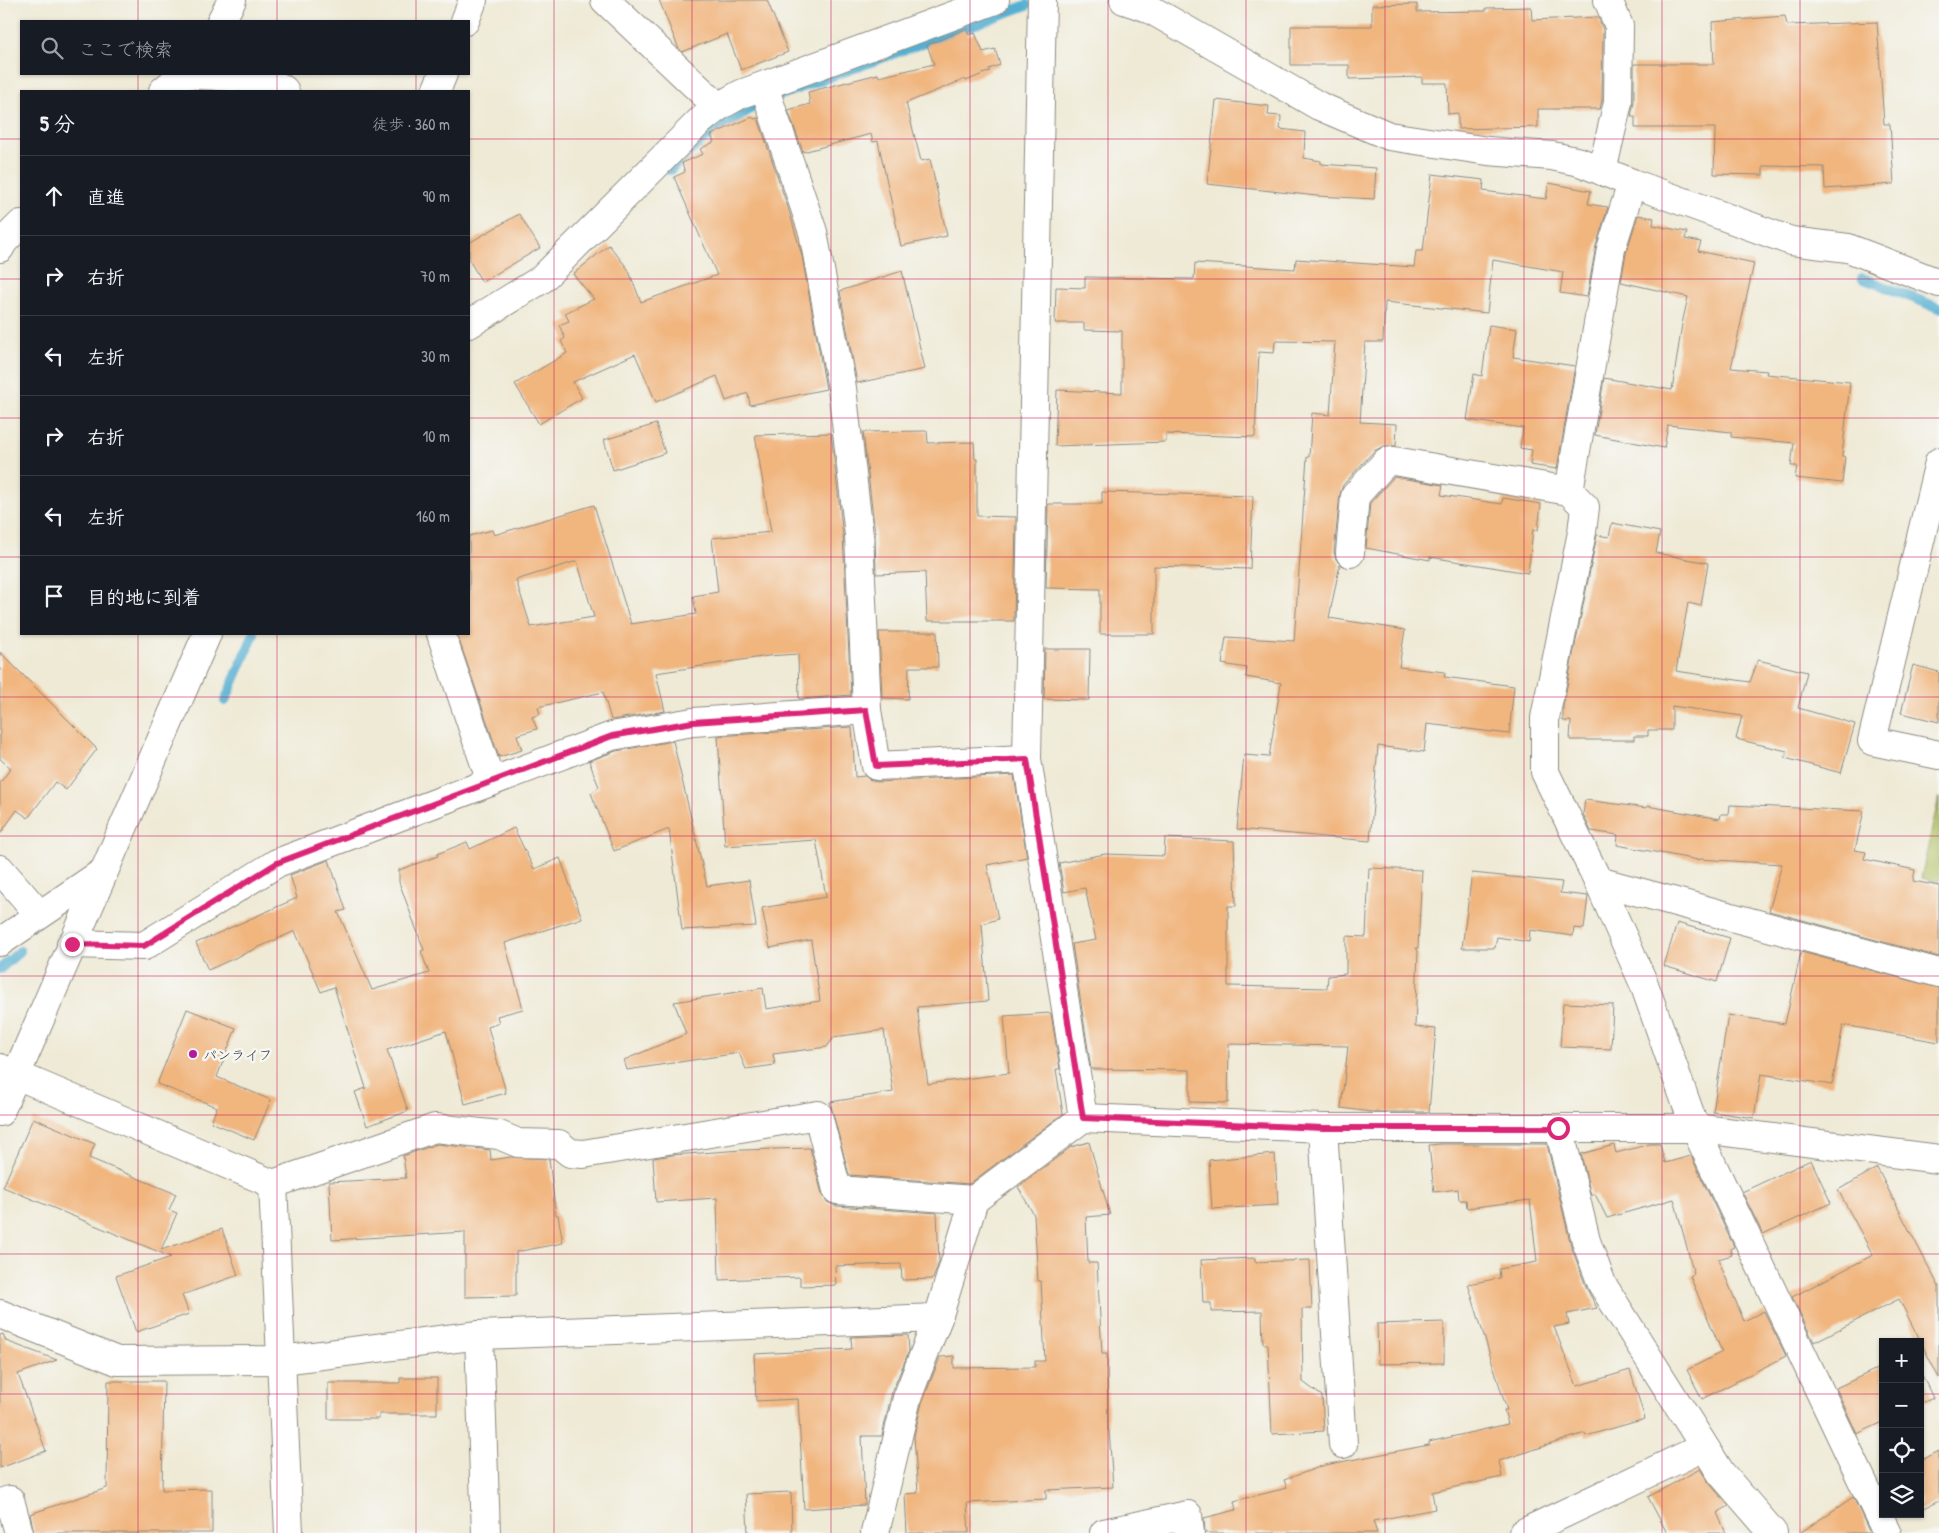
<!DOCTYPE html>
<html lang="ja">
<head>
<meta charset="utf-8">
<style>
	:root { --surface:#171b24; --page:#242831; --text:#f1f3f6; --muted:#9ea1a6; --line:#363941 }
	body { margin:0; font-family:"Patrick Hand","Klee One",sans-serif; background:var(--page); color:var(--text) }
	.controls { position:absolute; right:15px; bottom:15px; display:grid; overflow:hidden; border-radius:0px; box-shadow:0 1px 4px #0004 }
	.controls button { width:45px; height:45px; display:grid; place-items:center; padding:0; border:0; border-bottom:1px solid var(--line); background:var(--surface); color:var(--text); font:25px sans-serif }
	.stop { position:absolute; width:15px; height:15px; margin:-11px; border:4px solid #db2777; border-radius:50%; background:#fff }
	.stop.end { background:#db2777; border-color:#fff; box-shadow:0 1px 5px #0008 }
	.list { margin:0; padding:0; list-style:none }
	h2 { display:flex; justify-content:space-between; align-items:center; height:65px; margin:0; padding:0 20px; font-size:21px }
	h2 small { font-size:16px; font-weight:400; color:var(--muted) }
	.list li { display:grid; grid-template-columns:32px 1fr auto; gap:15px; align-items:center; box-sizing:border-box; height:80px; padding:0 20px; border-top:1px solid var(--line) }
	.list b { display:block; font-size:19px; white-space:nowrap }
	.list em { font-size:16px; font-style:normal; color:var(--muted) }
	.icon { flex:none; width:28px; height:28px; fill:none; stroke:currentColor; stroke-width:2; stroke-linecap:round; stroke-linejoin:round }
	.map { position:relative; flex:none; width:1939px; height:1533px; overflow:hidden }
	.search { position:absolute; background:var(--surface); box-shadow:0 1px 4px #0004; left:20px; top:20px; width:450px; height:55px; display:flex; align-items:center; gap:12px; box-sizing:border-box; padding:0 18px; border-radius:0px; color:var(--muted); font-size:19px }
	.panel { position:absolute; background:var(--surface); box-shadow:0 1px 4px #0004; left:20px; top:90px; width:450px; height:545px; border-radius:0px }
	.map>svg:first-child { display:block }
</style>
</head>
<body>
<div class="map">
<svg width="1939" height="1533" viewBox="0 0 1939 1533">
	<rect width="100%" height="100%" fill="#f6f6f2"/>
	<filter id="ink" filterUnits="userSpaceOnUse"><feTurbulence type="fractalNoise" baseFrequency=".02" numOctaves="2"/><feDisplacementMap in="SourceGraphic" scale="10" xChannelSelector="R" yChannelSelector="G"/><feConvolveMatrix kernelMatrix="1 2 1 2 8 2 1 2 1" color-interpolation-filters="sRGB"/></filter>
	<filter id="wash" filterUnits="userSpaceOnUse"><feTurbulence type="fractalNoise" baseFrequency=".0096" numOctaves="4" result="noise"/><feDisplacementMap in="SourceGraphic" scale="20" xChannelSelector="R" yChannelSelector="G"/><feGaussianBlur stdDeviation="1.12" result="paint"/><feColorMatrix in="noise" values="0 0 0 0 0 0 0 0 0 0 0 0 0 0 0 0 0 1.4 0 .05"/><feComposite in="paint" operator="in"/></filter>
	<g filter="url(#wash)">
		<rect width="100%" height="100%" fill="#efead6"/>
		<!-- green -->
		<polygon fill="#b2c366" stroke="#6e7748" points="1939,797 1939,882 1921,878"/>
		<g fill="none" stroke-linecap="round" stroke-linejoin="round">
			<!-- stream -->
			<g stroke="#55afd2" stroke-width="10">
				<polyline points="670,170 701,141 755,106 780,95 1027,5"/>
				<polyline points="1862,278 1939,308"/>
				<polyline points="225,701 254,634"/>
				<polyline points="0,969 20,951"/>
			</g>
		</g>
		<g id="blocks">
			<!-- building -->
			<g fill="#f1b57e" fill-rule="evenodd">
				<polygon points="659,0 767,0 788,52 741,70 727,34 682,52 678,47"/>
				<polygon points="1417,4 1417,12 1486,11 1486,8 1531,7 1532,20 1598,17 1603,29 1602,100 1600,109 1538,109 1538,127 1458,129 1458,113 1448,114 1447,83 1422,83 1422,77 1349,79 1349,65 1291,65 1291,26 1372,26 1372,5"/>
				<polygon points="1785,16 1787,25 1877,22 1884,124 1890,124 1894,184 1825,189 1824,167 1763,166 1763,175 1714,174 1715,128 1635,128 1635,117 1631,117 1634,102 1634,64 1714,64 1712,22"/>
				<polygon points="966,29 969,35 975,33 983,52 995,49 1000,65 989,69 990,71 966,81 965,79 906,103 921,161 930,159 947,236 901,246 878,141 873,142 871,134 803,152 788,110 810,104 808,92 878,74 879,77 934,64 927,45"/>
				<polygon points="1216,100 1269,106 1268,115 1281,116 1280,129 1305,132 1304,158 1321,161 1321,164 1376,168 1374,199 1317,196 1207,184"/>
				<polygon points="752,117 754,119 758,118 790,214 802,256 826,389 750,405 748,393 726,401 717,376 656,402 635,354 573,382 582,398 539,424 515,384 567,353 561,341 565,338 559,325 569,321 565,313 594,299 573,274 609,245 628,269 641,302 717,275 674,177 685,172 682,163 703,154 700,149 714,142 711,135"/>
				<polygon points="1432,174 1484,180 1483,191 1546,199 1549,183 1591,191 1588,204 1608,207 1596,246 1587,297 1560,293 1563,272 1493,260 1487,313 1385,302 1383,342 1365,342 1360,422 1397,424 1396,446 1384,446 1374,451 1343,485 1340,494 1334,552 1336,559 1340,564 1329,618 1405,630 1399,667 1445,672 1444,677 1514,686 1509,734 1427,724 1424,752 1378,746 1370,841 1237,829 1244,755 1269,757 1281,683 1246,677 1247,668 1222,664 1226,637 1294,641 1307,457 1309,457 1312,413 1330,415 1335,342 1275,341 1274,353 1259,352 1255,437 1166,434 1166,442 1055,446 1057,390 1122,393 1122,331 1084,330 1084,323 1055,323 1056,287 1085,288 1085,277 1194,279 1195,263 1295,269 1296,259 1414,267 1416,251 1423,251"/>
				<polygon points="519,214 540,248 482,282 469,260 469,243"/>
				<polygon points="1638,215 1654,218 1653,225 1687,232 1685,239 1701,242 1698,251 1754,263 1731,368 1767,371 1766,374 1850,382 1842,456 1845,457 1842,483 1795,478 1797,466 1791,466 1794,443 1731,437 1731,432 1668,425 1664,448 1595,435 1604,378 1672,390 1682,324 1688,297 1621,282 1626,253"/>
				<polygon points="902,271 925,369 857,383 840,291"/>
				<polygon points="1489,325 1517,329 1513,357 1575,366 1557,469 1530,465 1532,450 1520,448 1523,428 1467,420 1474,374 1482,376"/>
				<polygon points="656,424 665,453 613,470 604,440"/>
				<polygon points="927,431 928,443 974,442 975,459 977,459 977,516 1016,517 1014,621 927,621 925,572 876,574 875,533 863,432"/>
				<path d="M 831,433 L 843,536 L 851,695 L 799,699 L 798,654 L 768,656 L 656,673 L 665,711 L 611,720 L 603,692 L 538,707 L 540,714 L 532,717 L 537,729 L 517,735 L 522,750 L 499,757 L 457,634 L 469,634 L 469,536 L 492,530 L 494,535 L 594,505 L 631,624 L 696,614 L 693,596 L 718,592 L 712,538 L 771,532 L 755,435 ZM 577,561 L 594,617 L 531,627 L 516,580 Z"/>
				<polygon points="1394,477 1443,485 1441,495 1502,504 1503,498 1541,504 1538,530 1533,530 1528,573 1430,557 1430,560 1366,548 1370,503"/>
				<polygon points="1102,492 1253,496 1250,569 1154,566 1154,634 1100,634 1100,589 1046,588 1048,504 1102,504"/>
				<polygon points="1612,523 1660,532 1656,553 1708,563 1701,606 1688,603 1676,671 1750,682 1758,660 1807,672 1798,708 1855,724 1841,773 1785,758 1787,751 1736,739 1742,716 1672,706 1672,730 1648,730 1648,736 1634,736 1634,740 1570,740 1571,721 1563,721 1563,706 1597,535 1609,537"/>
				<polygon points="879,632 937,632 938,667 909,667 908,699 882,698"/>
				<polygon points="1045,649 1090,649 1089,700 1044,699"/>
				<polygon points="0,652 97,749 66,790 55,782 28,818 17,810 0,834 0,783 11,768 0,759"/>
				<polygon points="1913,665 1939,672 1939,722 1901,713"/>
				<polygon points="852,727 855,777 865,776 870,780 877,782 1014,775 1027,857 987,865 998,919 982,924 988,1001 917,1007 928,1084 1009,1073 1004,1016 1051,1013 1060,1069 1056,1069 1063,1114 969,1184 849,1175 830,1102 893,1092 884,1030 834,1037 827,1047 773,1054 775,1065 746,1069 739,1053 627,1070 624,1060 686,1034 674,1002 763,988 766,1009 820,1001 811,940 770,948 762,908 826,897 816,840 725,846 718,736"/>
				<polygon points="673,741 707,886 749,880 756,926 682,930 669,829 614,851 591,793 599,787 589,761 616,751"/>
				<polygon points="1585,800 1647,808 1647,806 1720,819 1721,814 1729,814 1730,805 1864,811 1855,850 1866,852 1864,859 1915,870 1913,881 1939,886 1939,957 1769,911 1782,864 1698,859 1698,860 1617,845 1618,835 1591,831 1583,814"/>
				<polygon points="514,828 534,869 560,858 582,918 505,943 523,1009 497,1016 499,1023 488,1027 506,1093 465,1104 446,1031 387,1050 408,1111 367,1126 355,1092 366,1088 334,987 321,992 295,931 208,970 196,943 297,898 290,875 329,860 346,910 338,912 372,990 429,973 421,951 424,950 399,882 399,870 438,856 437,854 467,842 470,849"/>
				<polygon points="1165,838 1234,841 1236,906 1228,906 1228,986 1327,988 1328,976 1346,974 1346,936 1366,937 1369,868 1422,870 1418,948 1416,948 1418,951 1415,1027 1436,1029 1429,1112 1371,1112 1341,1108 1348,1046 1229,1044 1228,1103 1190,1102 1190,1070 1091,1069 1072,944 1096,940 1085,888 1064,892 1059,863 1105,854 1164,856"/>
				<polygon points="1472,873 1562,882 1560,893 1588,896 1584,929 1574,928 1573,936 1530,930 1529,942 1497,937 1495,948 1462,948"/>
				<polygon points="1677,923 1730,938 1717,982 1664,966"/>
				<polygon points="1801,952 1939,988 1939,1042 1843,1025 1832,1085 1761,1074 1754,1118 1713,1112 1728,1015 1785,1024"/>
				<polygon points="1563,1003 1613,1005 1611,1049 1560,1047"/>
				<polygon points="187,1009 236,1028 217,1077 271,1100 254,1140 211,1122 217,1107 157,1084"/>
				<polygon points="33,1118 95,1144 89,1158 176,1194 169,1210 177,1213 161,1250 222,1229 238,1275 182,1295 189,1314 136,1332 116,1276 171,1257 3,1187"/>
				<polygon points="1089,1142 1110,1215 1086,1217 1088,1263 1097,1263 1102,1354 1107,1354 1108,1430 1109,1430 1113,1487 1046,1490 1046,1499 967,1503 969,1533 907,1533 905,1494 918,1493 914,1436 922,1403 940,1357 954,1356 954,1368 1035,1367 1035,1361 1045,1361 1041,1281 1038,1281 1034,1215 1018,1187 1071,1147"/>
				<polygon points="437,1144 490,1150 491,1160 511,1157 549,1159 556,1215 558,1215 563,1243 516,1252 516,1296 465,1297 465,1232 332,1240 329,1182 406,1178 403,1156"/>
				<polygon points="1441,1144 1547,1144 1571,1246 1587,1289 1597,1308 1567,1314 1569,1324 1554,1327 1577,1386 1630,1370 1645,1419 1586,1436 1585,1433 1499,1461 1502,1477 1432,1492 1435,1509 1373,1521 1377,1533 1205,1533 1204,1518 1236,1510 1234,1501 1287,1488 1284,1480 1325,1465 1429,1445 1429,1442 1508,1424 1504,1410 1507,1410 1468,1284 1500,1278 1499,1269 1537,1262 1530,1200 1467,1208 1466,1200 1459,1200 1458,1189 1434,1192 1429,1145"/>
				<polygon points="1650,1144 1660,1144 1665,1163 1691,1156 1734,1247 1730,1249 1732,1255 1718,1259 1744,1321 1764,1311 1786,1356 1702,1399 1687,1370 1722,1352 1690,1276 1694,1274 1674,1199 1607,1218 1595,1194 1591,1196 1581,1154 1614,1145 1616,1153"/>
				<polygon points="810,1148 822,1194 827,1202 836,1206 937,1213 939,1262 933,1279 902,1280 901,1264 835,1266 836,1285 800,1286 800,1277 719,1280 717,1198 656,1202 653,1158 673,1155 742,1150"/>
				<polygon points="1275,1154 1278,1205 1212,1209 1209,1160"/>
				<polygon points="1811,1160 1831,1203 1763,1234 1742,1192"/>
				<polygon points="1877,1168 1939,1287 1939,1378 1899,1299 1814,1342 1792,1297 1873,1255 1838,1190"/>
				<polygon points="1255,1258 1255,1262 1310,1260 1312,1309 1302,1309 1303,1382 1322,1396 1324,1431 1272,1434 1268,1344 1263,1344 1262,1311 1211,1312 1211,1303 1203,1303 1201,1260"/>
				<polygon points="1444,1322 1444,1363 1378,1364 1377,1324"/>
				<polygon points="3,1334 6,1341 57,1360 18,1374 46,1451 0,1468 0,1335"/>
				<polygon points="908,1335 909,1351 892,1392 882,1436 862,1436 865,1505 804,1509 798,1399 756,1401 754,1354 852,1349 851,1337"/>
				<polygon points="1883,1366 1883,1422 1857,1434 1836,1388"/>
				<polygon points="1920,1371 1933,1398 1920,1404"/>
				<polygon points="400,1378 437,1378 437,1414 379,1414 379,1419 328,1419 328,1383 400,1383"/>
				<polygon points="108,1381 164,1381 162,1490 212,1489 212,1533 34,1533 30,1514 107,1488"/>
				<polygon points="1939,1451 1939,1501 1920,1510 1920,1461"/>
				<polygon points="1700,1469 1709,1483 1729,1506 1717,1513 1726,1533 1667,1533 1648,1497"/>
				<polygon points="791,1492 792,1533 748,1533 746,1494"/>
				<polygon points="1853,1497 1870,1533 1800,1533"/>
			</g>
		</g>
	</g>
	<g filter="url(#ink)">
		<use href="#blocks" fill-opacity="0" stroke="#8d8a80" stroke-width="1"/>
		<g fill="none" stroke-linecap="round" stroke-linejoin="round">
			<!-- minor casing -->
			<g stroke="#8d8a80" stroke-width="30">
				<g id="minor">
					<polyline points="605,0 718,107"/>
					<polyline points="1042,0 1027,759 1083,1118"/>
					<polyline points="1124,0 1148,8 1319,106 1389,136 1488,151 1552,156 1580,162 1632,183 1791,241 1848,248 1939,283"/>
					<polyline points="221,21 232,0"/>
					<polyline points="465,21 473,0"/>
					<path d="M 183,74 C 204,76 274,76 285,91"/>
					<polyline points="764,86 813,232 842,388 859,535 867,710"/>
					<polyline points="163,91 183,74"/>
					<polyline points="436,91 443,74"/>
					<polyline points="1602,171 1618,102 1619,26 1608,0"/>
					<polyline points="1632,183 1611,249 1569,491 1585,507 1582,532 1545,718 1545,772 1598,881 1644,984 1695,1128 1887,1533"/>
					<polyline points="0,248 4,241 21,224"/>
					<polyline points="469,324 542,279 699,122 718,107 741,94 995,0"/>
					<polyline points="1939,462 1872,741 1939,755"/>
					<polyline points="1350,553 1355,496 1386,462 1394,461 1569,491"/>
					<polyline points="441,634 491,782"/>
					<polyline points="0,869 39,914"/>
					<polyline points="1598,881 1939,973"/>
					<polyline points="0,942 103,872"/>
					<polyline points="71,944 144,946 277,863 612,736 693,722 867,710 876,766 1027,759"/>
					<polyline points="0,1068 273,1184 435,1128 499,1135 518,1143 559,1144 570,1153 583,1154 818,1115 837,1190 974,1200"/>
					<polyline points="0,1112 207,634"/>
					<polyline points="1323,1128 1343,1444"/>
					<polyline points="1559,1128 1586,1241 1602,1284 1721,1473 1773,1533"/>
					<polyline points="273,1184 289,1533"/>
					<polyline points="0,1314 117,1361 282,1360 479,1335 938,1318"/>
					<polyline points="479,1335 486,1533"/>
					<polyline points="0,1503 10,1500 19,1533"/>
					<polyline points="875,1533 907,1398 938,1318 974,1200 1083,1118 1323,1128 1695,1128 1939,1159"/>
					<polyline points="1104,1533 1188,1515 1190,1533"/>
					<polyline points="1523,1533 1704,1447"/>
				</g>
			</g>
			<!-- minor -->
			<use href="#minor" stroke="#fff" stroke-width="28"/>
		</g>
	</g>
	<g fill="none" stroke-linecap="round" stroke-linejoin="round" filter="url(#ink)">
		<!-- route -->
		<polyline stroke="#db2777" stroke-width="6" points="72,944 144,946 277,863 612,736 693,722 866,710 876,766 1027,759 1083,1118 1323,1128 1558,1128"/>
	</g>
	<!-- grid -->
	<path fill="none" stroke="#c2185b" stroke-width="1" stroke-opacity="0.55" d="M 138,0 L 138,21M 277,0 L 277,21M 416,0 L 416,21M 554,0 L 554,1533M 692,0 L 692,1533M 831,0 L 831,1533M 970,0 L 970,1533M 1108,0 L 1108,1533M 1246,0 L 1246,1533M 1385,0 L 1385,1533M 1524,0 L 1524,1533M 1662,0 L 1662,1533M 1800,0 L 1800,1533M 138,74 L 138,91M 277,74 L 277,91M 416,74 L 416,91M 0,139 L 21,139M 469,139 L 1939,139M 0,279 L 21,279M 469,279 L 1939,279M 0,418 L 21,418M 469,418 L 1939,418M 0,557 L 21,557M 469,557 L 1939,557M 138,634 L 138,1533M 277,634 L 277,1533M 416,634 L 416,1533M 0,697 L 1939,697M 0,836 L 1939,836M 0,976 L 1939,976M 0,1115 L 1939,1115M 0,1254 L 1939,1254M 0,1394 L 1883,1394M 1920,1394 L 1939,1394"/>
	<!-- markers -->
	<circle fill="#b5179e" stroke="#f6f6f2" stroke-width="2" cx="193" cy="1054" r="5"/>
	<g text-anchor="middle" dominant-baseline="central" stroke-width="5" stroke-linejoin="round" paint-order="stroke">
		<!-- poi labels -->
		<g font-size="14" fill="#2b2b2b" stroke="#f6f6f2" text-anchor="start">
			<text x="203" y="1054">パンライフ</text>
		</g>
	</g>
</svg>
<div class="controls">
<button>+</button>
<button>−</button>
<button><svg class="icon" aria-label="locate" viewBox="0 0 24 24"><circle cx="12" cy="12" r="6"/><path d="M12 2v4M12 18v4M2 12h4M18 12h4"/></svg></button>
<button><svg class="icon" aria-label="layers" viewBox="0 0 24 24"><path d="M12 4l9 5-9 5-9-5zM3 14l9 5 9-5"/></svg></button>
</div>
<div class="stop" style="left:1558px;top:1128px"></div>
<div class="stop end" style="left:72px;top:944px"></div>
<div class="search"><svg class="icon" aria-label="search" viewBox="0 0 24 24"><circle cx="10" cy="10" r="6"/><path d="M15 15l6 6"/></svg>ここで検索</div>
<section class="panel">
<h2>5 分<small>徒歩 · 360 m</small></h2>
<ul class="list">
<li><svg class="icon" aria-label="ahead" viewBox="0 0 24 24"><path d="M12 20V5M6 11l6-6 6 6"/></svg><div><b>直進</b></div><em>90 m</em></li>
<li><svg class="icon" aria-label="right" viewBox="0 0 24 24"><path d="M7 20v-9h11M14 6l5 5-5 5"/></svg><div><b>右折</b></div><em>70 m</em></li>
<li><svg class="icon" aria-label="left" viewBox="0 0 24 24"><path d="M17 20v-9H6M10 6l-5 5 5 5"/></svg><div><b>左折</b></div><em>30 m</em></li>
<li><svg class="icon" aria-label="right" viewBox="0 0 24 24"><path d="M7 20v-9h11M14 6l5 5-5 5"/></svg><div><b>右折</b></div><em>10 m</em></li>
<li><svg class="icon" aria-label="left" viewBox="0 0 24 24"><path d="M17 20v-9H6M10 6l-5 5 5 5"/></svg><div><b>左折</b></div><em>160 m</em></li>
<li><svg class="icon" aria-label="arrive" viewBox="0 0 24 24"><path d="M6 21V4h12l-3 4 3 4H6"/></svg><div><b>目的地に到着</b></div></li>
</ul>
</section>
</div>
</body>
</html>
